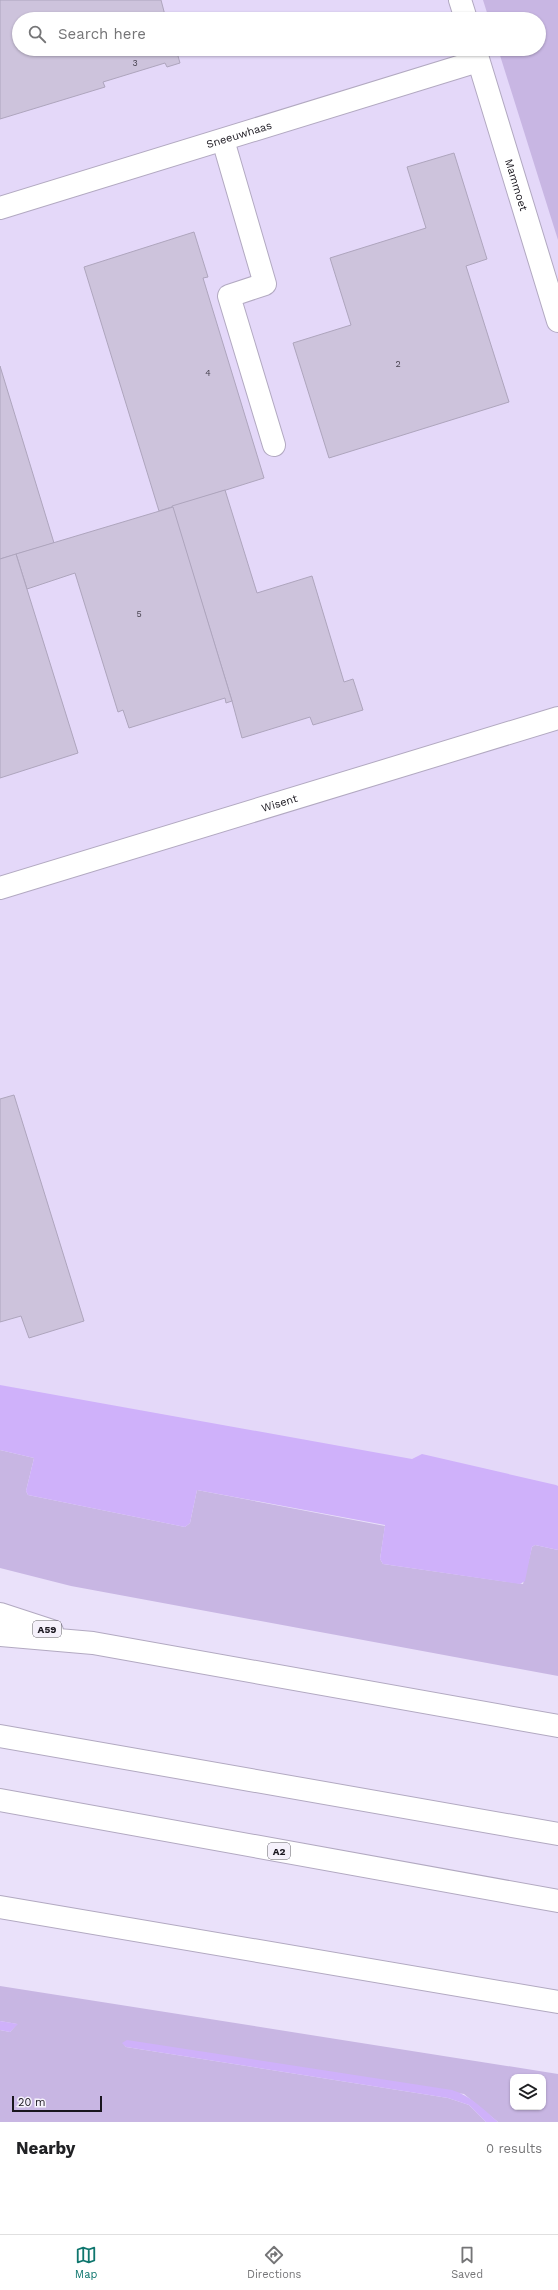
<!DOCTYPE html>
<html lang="en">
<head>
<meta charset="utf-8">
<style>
	:root { --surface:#fff; --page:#f2f2f2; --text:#202124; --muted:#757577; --line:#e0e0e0; --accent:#0f766e }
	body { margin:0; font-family:"Work Sans",sans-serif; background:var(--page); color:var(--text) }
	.controls { position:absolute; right:12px; bottom:12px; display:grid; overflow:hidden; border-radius:8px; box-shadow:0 1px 3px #0004 }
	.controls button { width:36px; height:36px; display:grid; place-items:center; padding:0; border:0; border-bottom:1px solid var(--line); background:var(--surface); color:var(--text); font:20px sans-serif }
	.scale { position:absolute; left:12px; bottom:10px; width:90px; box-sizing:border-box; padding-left:4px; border:2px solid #19161e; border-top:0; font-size:11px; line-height:14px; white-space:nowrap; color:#19161e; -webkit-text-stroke:3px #f5f1fb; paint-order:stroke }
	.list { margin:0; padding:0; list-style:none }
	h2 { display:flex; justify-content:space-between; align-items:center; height:52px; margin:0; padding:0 16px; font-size:17px }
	h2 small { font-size:13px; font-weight:400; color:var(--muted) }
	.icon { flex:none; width:22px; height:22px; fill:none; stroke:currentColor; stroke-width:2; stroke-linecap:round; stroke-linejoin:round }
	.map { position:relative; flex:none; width:558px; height:2122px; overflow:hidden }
	.search { position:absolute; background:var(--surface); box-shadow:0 1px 3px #0004; left:12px; right:12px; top:12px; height:44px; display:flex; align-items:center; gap:10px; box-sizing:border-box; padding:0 14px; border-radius:22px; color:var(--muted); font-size:15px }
	.sheet { height:112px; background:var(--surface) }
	nav { display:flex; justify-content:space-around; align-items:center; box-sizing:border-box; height:56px; border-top:1px solid var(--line); background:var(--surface); font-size:11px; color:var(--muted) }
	nav a { display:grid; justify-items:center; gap:2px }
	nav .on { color:var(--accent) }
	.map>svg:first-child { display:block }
</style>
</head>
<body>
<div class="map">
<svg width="558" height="2122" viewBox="0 0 558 2122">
	<rect width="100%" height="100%" fill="#eae1fa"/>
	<!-- built -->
	<path fill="#e4d8f9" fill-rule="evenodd" d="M 0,0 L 555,0 L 558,10 L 558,1527 L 0,1412 ZM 19,19 L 539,19 L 539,49 L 19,49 Z"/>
	<!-- green -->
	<g fill="#c8b6e3" fill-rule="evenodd">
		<polygon points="483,0 558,0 558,240 498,49 539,49 539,19 489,19"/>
		<polygon points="0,1450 34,1458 26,1491 28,1495 185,1527 190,1523 197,1490 385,1526 380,1559 383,1564 523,1584 532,1547 535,1545 558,1550 558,1676 71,1586 0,1568"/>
		<path d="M 0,1986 L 558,2074 L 558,2122 L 498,2122 L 464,2094 L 123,2043 L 126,2047 L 448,2098 L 469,2105 L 486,2122 L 0,2122 L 0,2030 L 10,2032 L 17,2024 L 0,2021 ZM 513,2077 L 543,2077 L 543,2107 L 513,2107 Z"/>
	</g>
	<!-- water -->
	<g fill="#cfb1fa">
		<polygon points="0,1385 412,1459 422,1454 556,1485 558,1486 558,1550 535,1545 532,1547 525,1581 520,1584 383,1564 380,1559 385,1525 197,1490 190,1523 185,1527 28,1495 26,1491 34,1458 0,1450"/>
		<polygon points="0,2021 18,2024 10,2032 0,2030"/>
		<path d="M 127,2040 L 452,2090 C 471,2096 483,2109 498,2122 L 486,2122 L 469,2105 L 448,2098 L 126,2047 L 122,2043 Z"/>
	</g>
	<!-- building -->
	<g fill="#cdc3dc" stroke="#aea5bd">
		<polygon points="0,0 161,0 166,19 19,19 19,49 176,49 180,63 167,67 165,63 103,82 105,87 0,119"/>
		<polygon points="454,153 487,259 466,266 509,402 329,458 293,343 351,325 330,258 426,228 407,167"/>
		<polygon points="194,232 208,277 203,278 264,478 159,511 84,267"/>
		<polygon points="0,366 54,543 0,559"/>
		<polygon points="225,490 257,593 312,576 344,682 353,679 363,710 313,725 310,717 242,738 232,701 172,506"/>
		<polygon points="173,507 232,701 226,703 225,698 129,728 123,710 118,712 75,573 27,589 16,554"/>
		<polygon points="16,554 78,753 0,778 0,559"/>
		<polygon points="14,1095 84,1321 29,1338 21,1316 0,1322 0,1099"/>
	</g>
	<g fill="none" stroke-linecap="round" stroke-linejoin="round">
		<!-- minor casing -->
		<g stroke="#b2a9c1" stroke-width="24">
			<g id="minor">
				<polyline points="460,0 466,19"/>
				<path id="s1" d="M 475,49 L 558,321"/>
				<polyline points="223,140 265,284 229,296 274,445"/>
				<path id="s2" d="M 0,208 L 478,61"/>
				<path id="s3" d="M 0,888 L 558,718"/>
			</g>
		</g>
		<!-- highway casing -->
		<g stroke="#b2a9c1" stroke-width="24">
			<g id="highway">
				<polyline points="0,1614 52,1631"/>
				<polyline points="0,1635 93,1643 558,1726"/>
				<polyline points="0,1736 558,1834"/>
				<polyline points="0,1800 558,1901"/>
				<polyline points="0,1907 558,2002"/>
			</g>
		</g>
		<!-- minor -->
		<use href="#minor" stroke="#fff" stroke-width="22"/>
		<!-- highway -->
		<use href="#highway" stroke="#fff" stroke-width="22"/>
	</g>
	<g text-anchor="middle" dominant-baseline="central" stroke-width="3" stroke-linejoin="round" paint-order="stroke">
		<!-- number labels -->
		<g font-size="9" fill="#46414e">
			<text x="135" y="63">3</text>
			<text x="398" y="364">2</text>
			<text x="208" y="373">4</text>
			<text x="139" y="614">5</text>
		</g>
		<!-- shield labels -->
		<g fill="#f5f1fb" stroke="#5b5860" stroke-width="1">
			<rect x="33" y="1621" width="28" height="16" rx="3"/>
			<rect x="268" y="1843" width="22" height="16" rx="3"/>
		</g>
		<g font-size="10" font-weight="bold" fill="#19161e">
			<text x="47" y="1629">A59</text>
			<text x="279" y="1851">A2</text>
		</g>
		<!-- street labels -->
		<g font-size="11" fill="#19161e" stroke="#f5f1fb">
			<text stroke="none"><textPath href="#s2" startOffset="250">Sneeuwhaas</textPath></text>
			<text stroke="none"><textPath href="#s1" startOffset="142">Mammoet</textPath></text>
			<text stroke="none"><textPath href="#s3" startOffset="292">Wisent</textPath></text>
		</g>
	</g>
</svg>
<div class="controls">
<button><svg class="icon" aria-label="layers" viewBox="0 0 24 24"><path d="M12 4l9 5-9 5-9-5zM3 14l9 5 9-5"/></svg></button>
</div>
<div class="scale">20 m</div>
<div class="search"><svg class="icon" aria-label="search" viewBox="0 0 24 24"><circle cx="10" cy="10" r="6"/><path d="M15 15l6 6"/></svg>Search here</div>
</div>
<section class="sheet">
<h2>Nearby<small>0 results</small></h2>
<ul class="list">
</ul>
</section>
<nav>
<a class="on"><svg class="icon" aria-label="map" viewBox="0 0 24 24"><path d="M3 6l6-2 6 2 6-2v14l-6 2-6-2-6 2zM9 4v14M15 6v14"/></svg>Map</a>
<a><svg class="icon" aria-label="directions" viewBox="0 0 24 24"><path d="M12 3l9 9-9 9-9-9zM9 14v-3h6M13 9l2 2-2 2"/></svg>Directions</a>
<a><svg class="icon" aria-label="saved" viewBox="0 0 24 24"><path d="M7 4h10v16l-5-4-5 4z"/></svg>Saved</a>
</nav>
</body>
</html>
